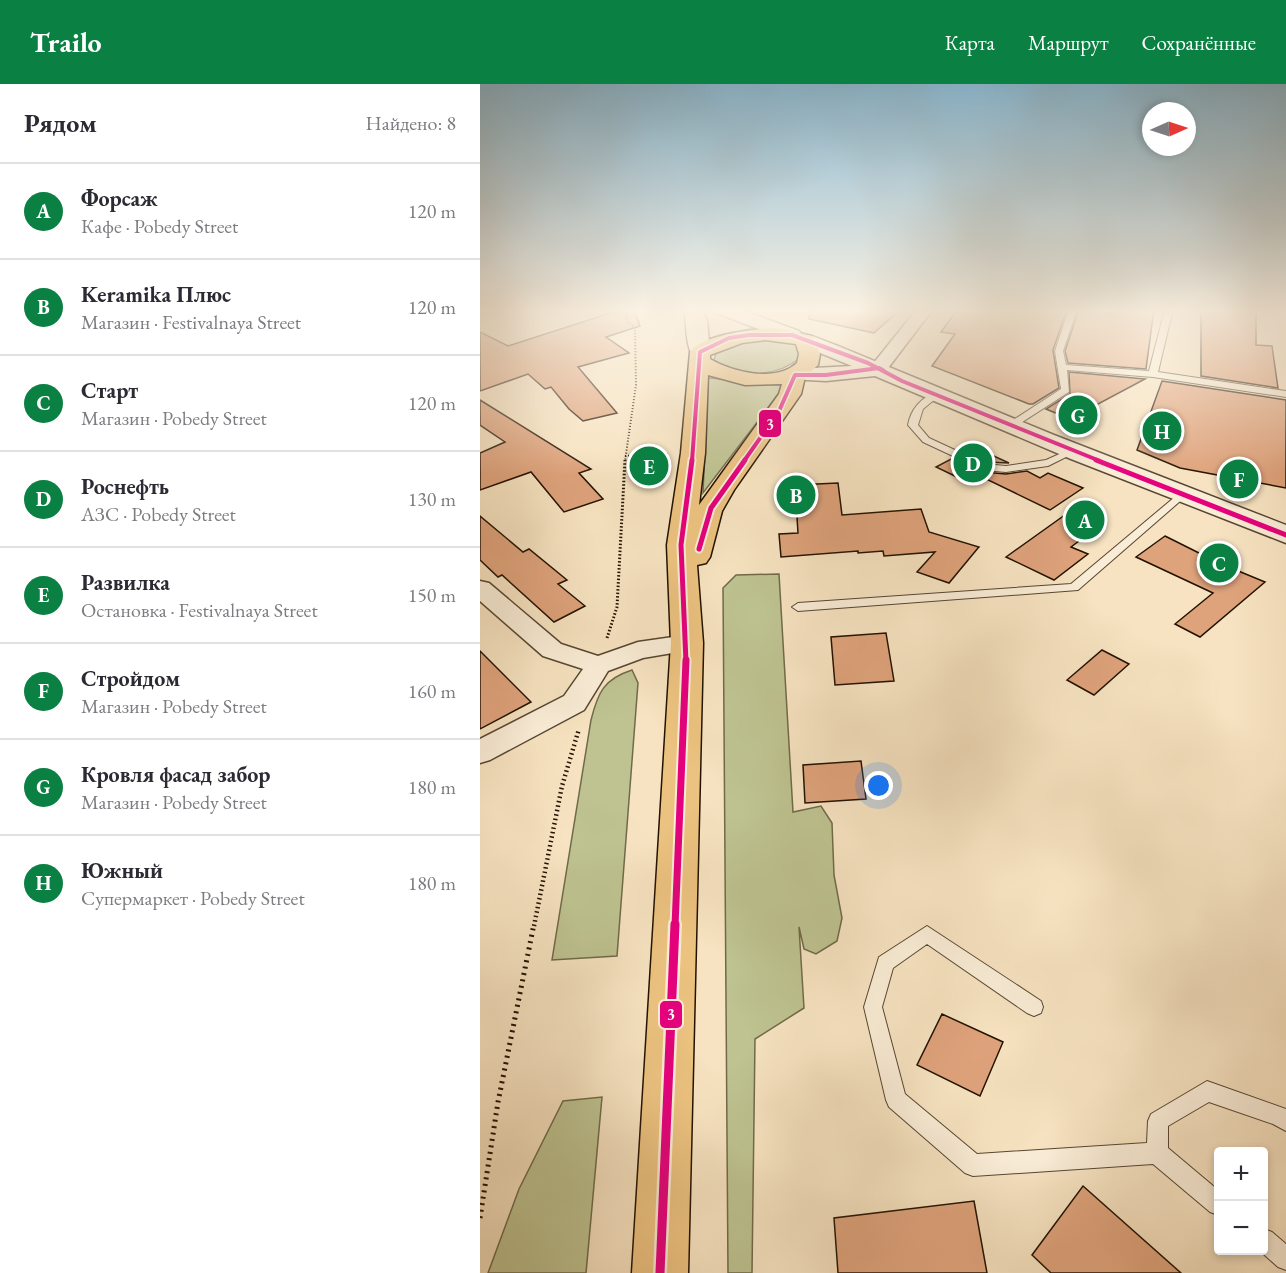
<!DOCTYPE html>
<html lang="ru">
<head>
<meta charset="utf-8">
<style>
	:root { --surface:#fff; --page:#f2f2f3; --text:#2b2b33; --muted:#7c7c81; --line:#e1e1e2; --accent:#0b8043 }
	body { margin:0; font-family:"EB Garamond",serif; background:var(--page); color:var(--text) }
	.controls { position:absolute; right:18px; bottom:18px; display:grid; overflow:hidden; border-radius:6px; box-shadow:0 3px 9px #0003 }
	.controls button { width:54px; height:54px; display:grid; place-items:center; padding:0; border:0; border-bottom:2px solid var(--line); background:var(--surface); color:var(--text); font:30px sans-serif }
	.compass { position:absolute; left:662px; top:18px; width:54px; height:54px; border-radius:50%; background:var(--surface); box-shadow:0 3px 9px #0003; rotate:87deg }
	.you { position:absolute; left:399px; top:702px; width:21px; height:21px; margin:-15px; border:4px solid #fff; border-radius:50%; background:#1a73e8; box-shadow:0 0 0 9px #1a73e833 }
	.badge { display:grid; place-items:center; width:39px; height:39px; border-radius:50%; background:var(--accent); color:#fff; font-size:20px; font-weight:700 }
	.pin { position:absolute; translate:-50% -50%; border:3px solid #fff; box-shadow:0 2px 6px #0006 }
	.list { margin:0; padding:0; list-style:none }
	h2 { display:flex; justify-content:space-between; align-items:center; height:78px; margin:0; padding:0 24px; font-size:26px }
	h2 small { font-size:20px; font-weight:400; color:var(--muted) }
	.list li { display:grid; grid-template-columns:39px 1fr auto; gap:18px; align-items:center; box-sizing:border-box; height:96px; padding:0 24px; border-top:2px solid var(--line) }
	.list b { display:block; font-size:22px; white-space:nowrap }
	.list p { margin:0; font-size:20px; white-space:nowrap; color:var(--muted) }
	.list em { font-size:20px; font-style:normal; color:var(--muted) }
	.map { position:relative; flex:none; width:806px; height:1189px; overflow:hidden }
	header { display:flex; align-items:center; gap:36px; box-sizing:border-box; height:84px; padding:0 30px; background:var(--accent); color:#fff }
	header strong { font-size:28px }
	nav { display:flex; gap:33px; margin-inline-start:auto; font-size:21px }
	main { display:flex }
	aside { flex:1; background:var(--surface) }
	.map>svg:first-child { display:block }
</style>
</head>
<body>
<header>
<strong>Trailo</strong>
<nav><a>Карта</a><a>Маршрут</a><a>Сохранённые</a></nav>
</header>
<main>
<aside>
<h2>Рядом<small>Найдено: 8</small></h2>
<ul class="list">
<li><span class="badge">A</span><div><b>Форсаж</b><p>Кафе · Pobedy Street</p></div><em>120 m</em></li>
<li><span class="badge">B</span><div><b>Keramika Плюс</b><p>Магазин · Festivalnaya Street</p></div><em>120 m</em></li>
<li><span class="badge">C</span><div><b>Старт</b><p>Магазин · Pobedy Street</p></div><em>120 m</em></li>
<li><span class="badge">D</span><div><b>Роснефть</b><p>АЗС · Pobedy Street</p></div><em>130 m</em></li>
<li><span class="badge">E</span><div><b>Развилка</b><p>Остановка · Festivalnaya Street</p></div><em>150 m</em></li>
<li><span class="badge">F</span><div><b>Стройдом</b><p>Магазин · Pobedy Street</p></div><em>160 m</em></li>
<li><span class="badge">G</span><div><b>Кровля фасад забор</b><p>Магазин · Pobedy Street</p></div><em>180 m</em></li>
<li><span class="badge">H</span><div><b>Южный</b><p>Супермаркет · Pobedy Street</p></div><em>180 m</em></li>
</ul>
</aside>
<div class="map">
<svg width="806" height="1189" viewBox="0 0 806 1189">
	<rect width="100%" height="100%" fill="#f7e3c1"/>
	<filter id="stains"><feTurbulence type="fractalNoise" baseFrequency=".00333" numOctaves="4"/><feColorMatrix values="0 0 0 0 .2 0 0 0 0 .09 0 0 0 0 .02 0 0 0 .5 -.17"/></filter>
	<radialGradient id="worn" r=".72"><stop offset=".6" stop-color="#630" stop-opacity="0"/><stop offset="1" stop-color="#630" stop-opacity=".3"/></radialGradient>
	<!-- green -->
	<g fill="#bec391" stroke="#706a4a" stroke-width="1.5">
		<path d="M 269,254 L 310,258 L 318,262 L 320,274 C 298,292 256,297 234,276 L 237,266 Z"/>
		<polygon points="228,294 306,300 223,409"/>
		<polygon points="299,490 313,728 341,722 352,739 354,791 362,834 357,857 336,870 324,865 319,843 324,924 275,955 272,1189 248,1189 243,504 256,491"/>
		<path d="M 152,586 L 158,599 L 137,872 L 72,876 L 111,636 C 118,608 124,595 152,586 Z"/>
		<polygon points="122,1013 106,1189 8,1189 39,1105 83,1017"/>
	</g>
	<!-- building -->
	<g fill="#dfa37c" stroke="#221202" stroke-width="1.5">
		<polygon points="143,225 154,225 160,242 126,253 149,269 98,283 137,329 103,337 89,325 71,303 65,305 48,290 0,307 0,248 28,262"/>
		<polygon points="330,225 421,225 394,249 329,235"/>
		<polygon points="478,225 587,225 573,266 579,304 553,320 549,320 452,282 475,250 461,248"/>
		<polygon points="599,225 674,225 666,285 588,279 585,267"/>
		<polygon points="727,225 776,225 776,261 792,262 798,304 721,292 721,227 726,227"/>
		<polygon points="589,288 665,295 590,335 566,325 590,310"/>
		<polygon points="682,297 806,316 806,404 700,384 657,366"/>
		<polygon points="0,316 111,385 99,389 123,415 84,428 51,388 0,406 0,369 25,358 0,341"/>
		<polygon points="494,363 529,379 506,378 485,368"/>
		<polygon points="473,374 503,388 526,390 547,387 560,394 568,389 603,404 570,426 496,390 486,395 481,395 456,383"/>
		<polygon points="358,399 362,431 441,425 449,448 499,463 498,464 469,499 437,488 455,468 404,472 403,467 378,469 378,467 301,473 299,450 318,449 315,401"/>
		<polygon points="589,428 619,442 591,463 608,470 574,496 526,473"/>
		<polygon points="0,432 43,468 49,465 87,496 78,500 105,522 74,538 22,491 18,493 0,476"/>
		<polygon points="685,452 739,479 785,498 720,553 695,540 733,509 656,473"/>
		<polygon points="406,549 414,597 355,601 351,553"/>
		<polygon points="622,566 649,580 614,611 587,596"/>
		<polygon points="0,567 51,618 0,645"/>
		<polygon points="381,677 386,715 325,719 323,681"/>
		<polygon points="462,930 523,958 500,1012 437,981"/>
		<polygon points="603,1102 701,1189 571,1189 552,1171"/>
		<polygon points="494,1117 507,1189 358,1189 354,1134"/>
	</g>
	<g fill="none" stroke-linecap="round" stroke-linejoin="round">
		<!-- service casing -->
		<g stroke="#574632" stroke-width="2">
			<g id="service">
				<polygon points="589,225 597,225 583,267 586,281 669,287 685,225 693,225 678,288 806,307 806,313 673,293 587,286 589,308 533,344 527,344 527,340 581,305 575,267"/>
				<path d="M 456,308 L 460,311 L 443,325 L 438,341 L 449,354 L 505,380 L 526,382 L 566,376 L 593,364 L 598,367 L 568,382 L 526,388 L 503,386 L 443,358 L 428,341 C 431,325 441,314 456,308 Z"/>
				<polygon points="702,407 707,410 706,412 598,506 318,527 312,523 318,519 591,500"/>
				<polygon points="447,842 561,917 563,923 561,929 554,932 547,929 447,860 413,884 402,923 425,1010 497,1070 667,1059 668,1037 671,1030 727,997 806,1025 806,1047 793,1040 729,1018 688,1042 688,1064 738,1106 738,1131 730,1128 673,1080 493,1092 485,1089 409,1023 406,1016 384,923 399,873"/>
				<polygon points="784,1145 792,1148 806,1160 806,1186 798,1183 779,1166 784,1166"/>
			</g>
		</g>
		<!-- minor casing -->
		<g stroke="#574632" stroke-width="3">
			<g id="minor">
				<polygon points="437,225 453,225 405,288 393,288 390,284 393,280"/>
				<polygon points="0,497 9,499 81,560 118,572 158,558 207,551 216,553 220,559 216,565 163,574 128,587 104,626 10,676 0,679 0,655 84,612 103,585 63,572 0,517"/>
			</g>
		</g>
		<!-- tertiary casing -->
		<g stroke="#574632" stroke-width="3">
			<g id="tertiary">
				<path d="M 204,225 L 222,225 L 227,237 L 230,268 L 227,272 L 213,272 C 205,261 207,239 204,225 Z"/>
				<polygon points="234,225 259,225 319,247 322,251 332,252 358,262 574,351 806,441 806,459 591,375 395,292 346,297 308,295 304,291 308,287 315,285 372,282 318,260 315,256 305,255 236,229"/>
			</g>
		</g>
		<!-- primary casing -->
		<g stroke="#221202" stroke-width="3">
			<path id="primary" d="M 299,244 L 332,252 L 340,270 L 338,281 L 325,293 L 321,310 L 254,406 L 242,427 L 230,473 L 226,479 L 217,481 L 223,559 L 208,1189 L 152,1189 L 191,559 L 187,461 L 201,369 L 210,268 C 223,250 278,244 299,244 ZM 285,256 L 316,260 L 319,270 L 317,279 C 295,299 253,288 230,275 L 230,271 L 262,259 ZM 228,291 L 265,301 L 302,300 L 299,310 L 219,421 L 225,369 Z"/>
		</g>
		<!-- path-far3 -->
		<g stroke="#221202" stroke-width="2" stroke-dasharray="1 2" stroke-linecap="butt">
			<polyline points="134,225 146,230 147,237 155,244 156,301 145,377"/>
			<polyline points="146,230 150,225"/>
			<polyline points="145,372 188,370"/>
		</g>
		<!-- path-far2 -->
		<polyline stroke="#221202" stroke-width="3" stroke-dasharray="1.5 2" stroke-linecap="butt" points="127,554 137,523 145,376"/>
		<!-- path-far1 -->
		<polyline stroke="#221202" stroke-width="4.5" stroke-dasharray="1.5 3" stroke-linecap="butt" points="54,842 82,702 99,645"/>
		<!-- path -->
		<polyline stroke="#221202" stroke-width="5" stroke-dasharray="2 4.5" stroke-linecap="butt" points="0,1134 18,1018 54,840"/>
		<!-- service -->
		<use href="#service" fill="#faedd7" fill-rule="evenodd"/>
		<!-- minor -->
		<use href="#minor" fill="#faedd7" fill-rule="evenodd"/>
		<!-- tertiary -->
		<use href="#tertiary" fill="#faedd7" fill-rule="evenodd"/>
		<!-- primary -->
		<use href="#primary" fill="#ecc280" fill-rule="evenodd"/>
		<!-- bus-1-far3 casing -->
		<g stroke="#faedd7" stroke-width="7">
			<g id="bus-1-far3">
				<polyline points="212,377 220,268 249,254 269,251 312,251 388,279 422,297 620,377"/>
				<polyline points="264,377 299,327 315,291 346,291 399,284 404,287"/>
			</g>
		</g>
		<!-- bus-1-far2 casing -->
		<g stroke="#faedd7" stroke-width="9">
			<g id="bus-1-far2">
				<polyline points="616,376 806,451"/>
				<polyline points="219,465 231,424 265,376"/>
				<polyline points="206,578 201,461 212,376"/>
			</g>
		</g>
		<!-- bus-1-far1 casing -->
		<g stroke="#faedd7" stroke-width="11">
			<polyline id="bus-1-far1" points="195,842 206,576"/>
		</g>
		<!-- bus-1 casing -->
		<g stroke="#faedd7" stroke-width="14">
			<polyline id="bus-1" points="180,1189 195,840"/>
		</g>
		<!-- bus-1-far3 -->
		<use href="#bus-1-far3" stroke="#e5007d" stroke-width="4"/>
		<!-- bus-1-far2 -->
		<use href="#bus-1-far2" stroke="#e5007d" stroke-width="5"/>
		<!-- bus-1-far1 -->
		<use href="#bus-1-far1" stroke="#e5007d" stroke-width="7"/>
		<!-- bus-1 -->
		<use href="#bus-1" stroke="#e5007d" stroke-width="9"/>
	</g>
	<!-- sky -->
	<linearGradient id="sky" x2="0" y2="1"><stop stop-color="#8ab8d1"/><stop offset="0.58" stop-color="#fbf2e3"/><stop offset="1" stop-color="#fbf2e3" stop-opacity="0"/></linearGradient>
	<rect width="806" height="391" fill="url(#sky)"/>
	<g stroke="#faedd7" stroke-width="2">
		<rect x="278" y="325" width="24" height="29" rx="6" fill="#e5007d"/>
		<rect x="179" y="916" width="24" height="29" rx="6" fill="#e5007d"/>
	</g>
	<g font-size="16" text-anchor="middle" font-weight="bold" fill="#fff">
		<text x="290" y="346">3</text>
		<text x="191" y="936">3</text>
	</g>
	<rect width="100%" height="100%" filter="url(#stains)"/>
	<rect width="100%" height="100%" fill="url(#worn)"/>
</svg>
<div class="controls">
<button>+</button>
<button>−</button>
</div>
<svg class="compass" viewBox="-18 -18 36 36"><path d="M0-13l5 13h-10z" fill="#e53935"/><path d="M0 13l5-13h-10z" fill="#7c7c81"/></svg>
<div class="you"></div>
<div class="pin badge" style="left:605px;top:436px">A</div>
<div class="pin badge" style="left:316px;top:411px">B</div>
<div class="pin badge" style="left:739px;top:479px">C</div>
<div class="pin badge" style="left:493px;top:379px">D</div>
<div class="pin badge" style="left:169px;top:382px">E</div>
<div class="pin badge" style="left:759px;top:395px">F</div>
<div class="pin badge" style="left:598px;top:331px">G</div>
<div class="pin badge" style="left:682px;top:347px">H</div>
</div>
</main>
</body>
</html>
